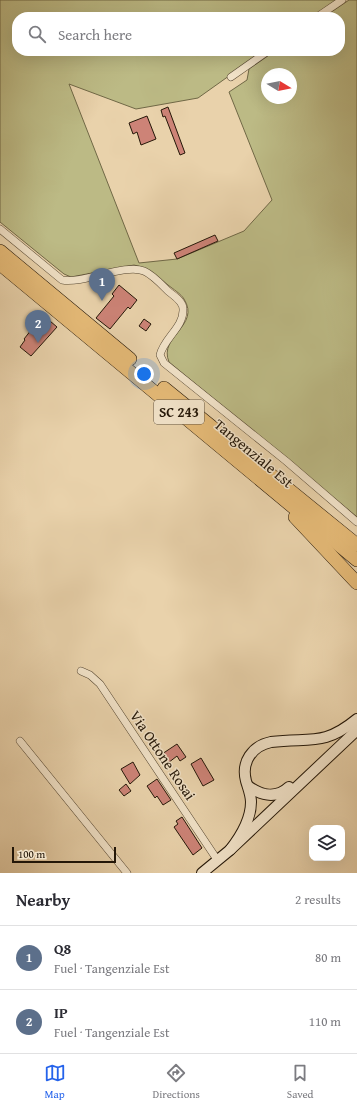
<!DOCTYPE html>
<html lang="en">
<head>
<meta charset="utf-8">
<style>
	:root { --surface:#fff; --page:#f2f2f3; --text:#2b2b33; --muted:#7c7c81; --line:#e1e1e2; --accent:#2563eb }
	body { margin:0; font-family:"Gentium Book Plus",serif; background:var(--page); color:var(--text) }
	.controls { position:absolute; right:12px; bottom:12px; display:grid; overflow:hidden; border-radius:8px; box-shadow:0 4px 16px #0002 }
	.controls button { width:36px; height:36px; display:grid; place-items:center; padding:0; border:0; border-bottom:1px solid var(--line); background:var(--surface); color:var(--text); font:20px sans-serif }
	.compass { position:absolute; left:261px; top:68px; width:36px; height:36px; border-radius:50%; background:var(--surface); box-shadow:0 4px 16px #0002; rotate:100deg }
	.scale { position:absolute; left:12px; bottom:10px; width:104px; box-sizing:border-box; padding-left:4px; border:2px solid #241708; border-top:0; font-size:11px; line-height:14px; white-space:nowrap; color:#241708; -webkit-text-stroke:3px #f1e2c8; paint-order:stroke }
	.you { position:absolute; left:144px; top:374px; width:14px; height:14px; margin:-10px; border:3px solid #fff; border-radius:50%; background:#1a73e8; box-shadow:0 0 0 6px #1a73e833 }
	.badge { display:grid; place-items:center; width:26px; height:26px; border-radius:50%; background:var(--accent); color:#fff; font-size:13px; font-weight:700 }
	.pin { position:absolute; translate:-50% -33px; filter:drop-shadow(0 1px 2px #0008) }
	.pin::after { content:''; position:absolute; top:21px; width:14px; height:12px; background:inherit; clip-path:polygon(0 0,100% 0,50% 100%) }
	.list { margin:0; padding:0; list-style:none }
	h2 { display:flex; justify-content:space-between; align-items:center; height:52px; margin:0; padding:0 16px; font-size:17px }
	h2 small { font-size:13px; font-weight:400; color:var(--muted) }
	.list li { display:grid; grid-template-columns:26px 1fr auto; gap:12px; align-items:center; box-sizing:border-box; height:64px; padding:0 16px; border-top:1px solid var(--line) }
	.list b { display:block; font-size:15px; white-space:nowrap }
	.list p { margin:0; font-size:13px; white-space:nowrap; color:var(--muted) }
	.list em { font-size:13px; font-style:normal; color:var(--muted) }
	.icon { flex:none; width:22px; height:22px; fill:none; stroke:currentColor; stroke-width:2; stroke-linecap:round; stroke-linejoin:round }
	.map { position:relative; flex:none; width:357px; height:873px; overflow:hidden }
	.search { position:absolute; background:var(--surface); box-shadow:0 4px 16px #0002; left:12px; right:12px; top:12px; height:44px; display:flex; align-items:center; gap:10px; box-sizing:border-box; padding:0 14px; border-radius:16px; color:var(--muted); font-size:15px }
	.sheet { height:180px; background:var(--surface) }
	nav { display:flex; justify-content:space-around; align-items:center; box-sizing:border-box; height:56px; border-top:1px solid var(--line); background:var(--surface); font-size:11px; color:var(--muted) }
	nav a { display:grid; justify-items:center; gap:2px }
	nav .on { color:var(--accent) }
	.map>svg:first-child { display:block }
</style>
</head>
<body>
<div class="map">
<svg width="357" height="873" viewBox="0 0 357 873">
	<rect width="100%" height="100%" fill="#e9d2ab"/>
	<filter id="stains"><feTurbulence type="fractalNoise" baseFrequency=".005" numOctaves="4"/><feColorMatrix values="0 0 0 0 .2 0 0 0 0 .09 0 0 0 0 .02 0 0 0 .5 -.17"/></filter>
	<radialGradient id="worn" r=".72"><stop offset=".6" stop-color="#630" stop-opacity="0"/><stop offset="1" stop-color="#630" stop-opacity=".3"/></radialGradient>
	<!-- green -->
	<path fill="#bcba85" stroke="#706846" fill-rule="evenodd" d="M 0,0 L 339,0 L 314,17 L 17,17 L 17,51 L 264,51 L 198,98 L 136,109 L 69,84 L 139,263 L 177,259 L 244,231 L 272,200 L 229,92 L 247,80 L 249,69 L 275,51 L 340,51 L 340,17 L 324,17 L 349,0 L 357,0 L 357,517 L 169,362 C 158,336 201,326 184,299 C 181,294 173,289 168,285 C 157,276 148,268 134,265 L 71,277 L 64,274 L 0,222 ZM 267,74 L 291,74 L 291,98 L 267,98 Z"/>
	<!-- building -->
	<g fill="#cd8377" stroke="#241708">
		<polygon points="168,107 185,153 180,155 165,116 163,117 161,110"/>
		<polygon points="147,116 156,139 141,145 137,132 133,134 129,123"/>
		<polygon points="215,235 218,241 177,259 174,253"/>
		<polygon points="119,285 137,300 130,309 128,307 110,329 96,318 114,296 112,294"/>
		<polygon points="43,315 57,327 31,356 20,347 25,340 24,339"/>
		<polygon points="144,319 151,324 146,331 139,326"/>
		<polygon points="177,744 186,757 180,761 177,756 168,763 162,754"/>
		<polygon points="201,758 214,780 203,786 191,764"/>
		<polygon points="133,762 140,775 130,784 121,769"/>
		<polygon points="157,779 171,800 163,805 157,796 155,798 147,786"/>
		<polygon points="126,784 131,791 124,796 119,790"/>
		<polygon points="182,817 202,848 193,855 174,827 178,824 176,821"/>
	</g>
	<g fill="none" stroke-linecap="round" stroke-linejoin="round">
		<!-- street casing -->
		<g stroke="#554631" stroke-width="8">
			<g id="street">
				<polyline points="317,17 342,0"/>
				<polyline points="231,77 268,51"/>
				<path d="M 0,229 L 62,280 C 84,284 125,263 144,271 C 153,275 161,284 168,291 C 174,296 183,301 183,309 C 184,327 164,338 160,355 L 164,363 L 286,461 L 357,522"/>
				<polyline points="81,671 90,675 100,684 218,861"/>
				<polyline points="20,741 127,873"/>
			</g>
		</g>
		<!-- secondary casing -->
		<g stroke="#241708" stroke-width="12">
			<g id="secondary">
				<path d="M 248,786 C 262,796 276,799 289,787"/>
				<path d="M 230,850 C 241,836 251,820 251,802 C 251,795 248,788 246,781 C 241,762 252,746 271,742 C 310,737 323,747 357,719"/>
				<polyline points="202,873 230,850 357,730"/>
			</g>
		</g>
		<!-- highway casing -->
		<g stroke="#241708" stroke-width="14">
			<g id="highway">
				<polyline points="0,251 130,359"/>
				<polyline points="0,264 357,560"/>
				<polyline points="164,388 357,545"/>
				<polyline points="295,517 357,583"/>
			</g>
		</g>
		<!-- street -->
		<use href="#street" stroke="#f1e2c8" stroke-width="7"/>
		<!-- secondary -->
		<use href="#secondary" stroke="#f1e2c8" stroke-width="10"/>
		<!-- highway -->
		<use href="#highway" stroke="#e4b976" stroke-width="13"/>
	</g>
	<g text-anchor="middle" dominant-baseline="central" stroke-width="3" stroke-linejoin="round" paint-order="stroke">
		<!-- shield labels -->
		<rect fill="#f1e2c8" stroke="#625442" stroke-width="1" x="154" y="400" width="50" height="24" rx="3"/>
		<g font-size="14" font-weight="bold" fill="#241708">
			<text x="179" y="412">SC 243</text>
		</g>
		<!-- street labels -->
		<g font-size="15" fill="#241708" stroke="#f1e2c8">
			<text transform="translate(254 453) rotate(40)">Tangenziale Est</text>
			<text transform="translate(163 755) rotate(56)">Via Ottone Rosai</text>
		</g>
	</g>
	<rect width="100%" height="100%" filter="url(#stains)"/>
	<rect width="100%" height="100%" fill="url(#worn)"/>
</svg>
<div class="controls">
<button><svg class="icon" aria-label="layers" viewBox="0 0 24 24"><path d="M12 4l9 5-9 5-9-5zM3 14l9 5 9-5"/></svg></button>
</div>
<svg class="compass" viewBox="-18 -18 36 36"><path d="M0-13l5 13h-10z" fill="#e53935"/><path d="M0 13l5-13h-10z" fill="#7c7c81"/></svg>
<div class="scale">100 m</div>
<div class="you"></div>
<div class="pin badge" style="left:102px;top:301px;background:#5c6f8a">1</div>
<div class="pin badge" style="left:38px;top:343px;background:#5c6f8a">2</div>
<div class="search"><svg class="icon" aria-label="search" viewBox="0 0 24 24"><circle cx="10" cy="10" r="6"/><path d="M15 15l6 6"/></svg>Search here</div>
</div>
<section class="sheet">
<h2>Nearby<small>2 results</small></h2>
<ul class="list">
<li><span class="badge" style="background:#5c6f8a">1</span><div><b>Q8</b><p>Fuel · Tangenziale Est</p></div><em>80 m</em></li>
<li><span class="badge" style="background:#5c6f8a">2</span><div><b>IP</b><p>Fuel · Tangenziale Est</p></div><em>110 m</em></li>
</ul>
</section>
<nav>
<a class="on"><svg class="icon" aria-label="map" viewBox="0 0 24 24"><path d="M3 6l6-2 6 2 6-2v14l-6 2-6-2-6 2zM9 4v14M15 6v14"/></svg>Map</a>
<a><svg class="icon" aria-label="directions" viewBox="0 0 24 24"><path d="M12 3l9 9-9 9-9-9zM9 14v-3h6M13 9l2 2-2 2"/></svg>Directions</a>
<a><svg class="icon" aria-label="saved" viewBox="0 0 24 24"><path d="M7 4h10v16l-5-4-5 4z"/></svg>Saved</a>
</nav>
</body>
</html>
